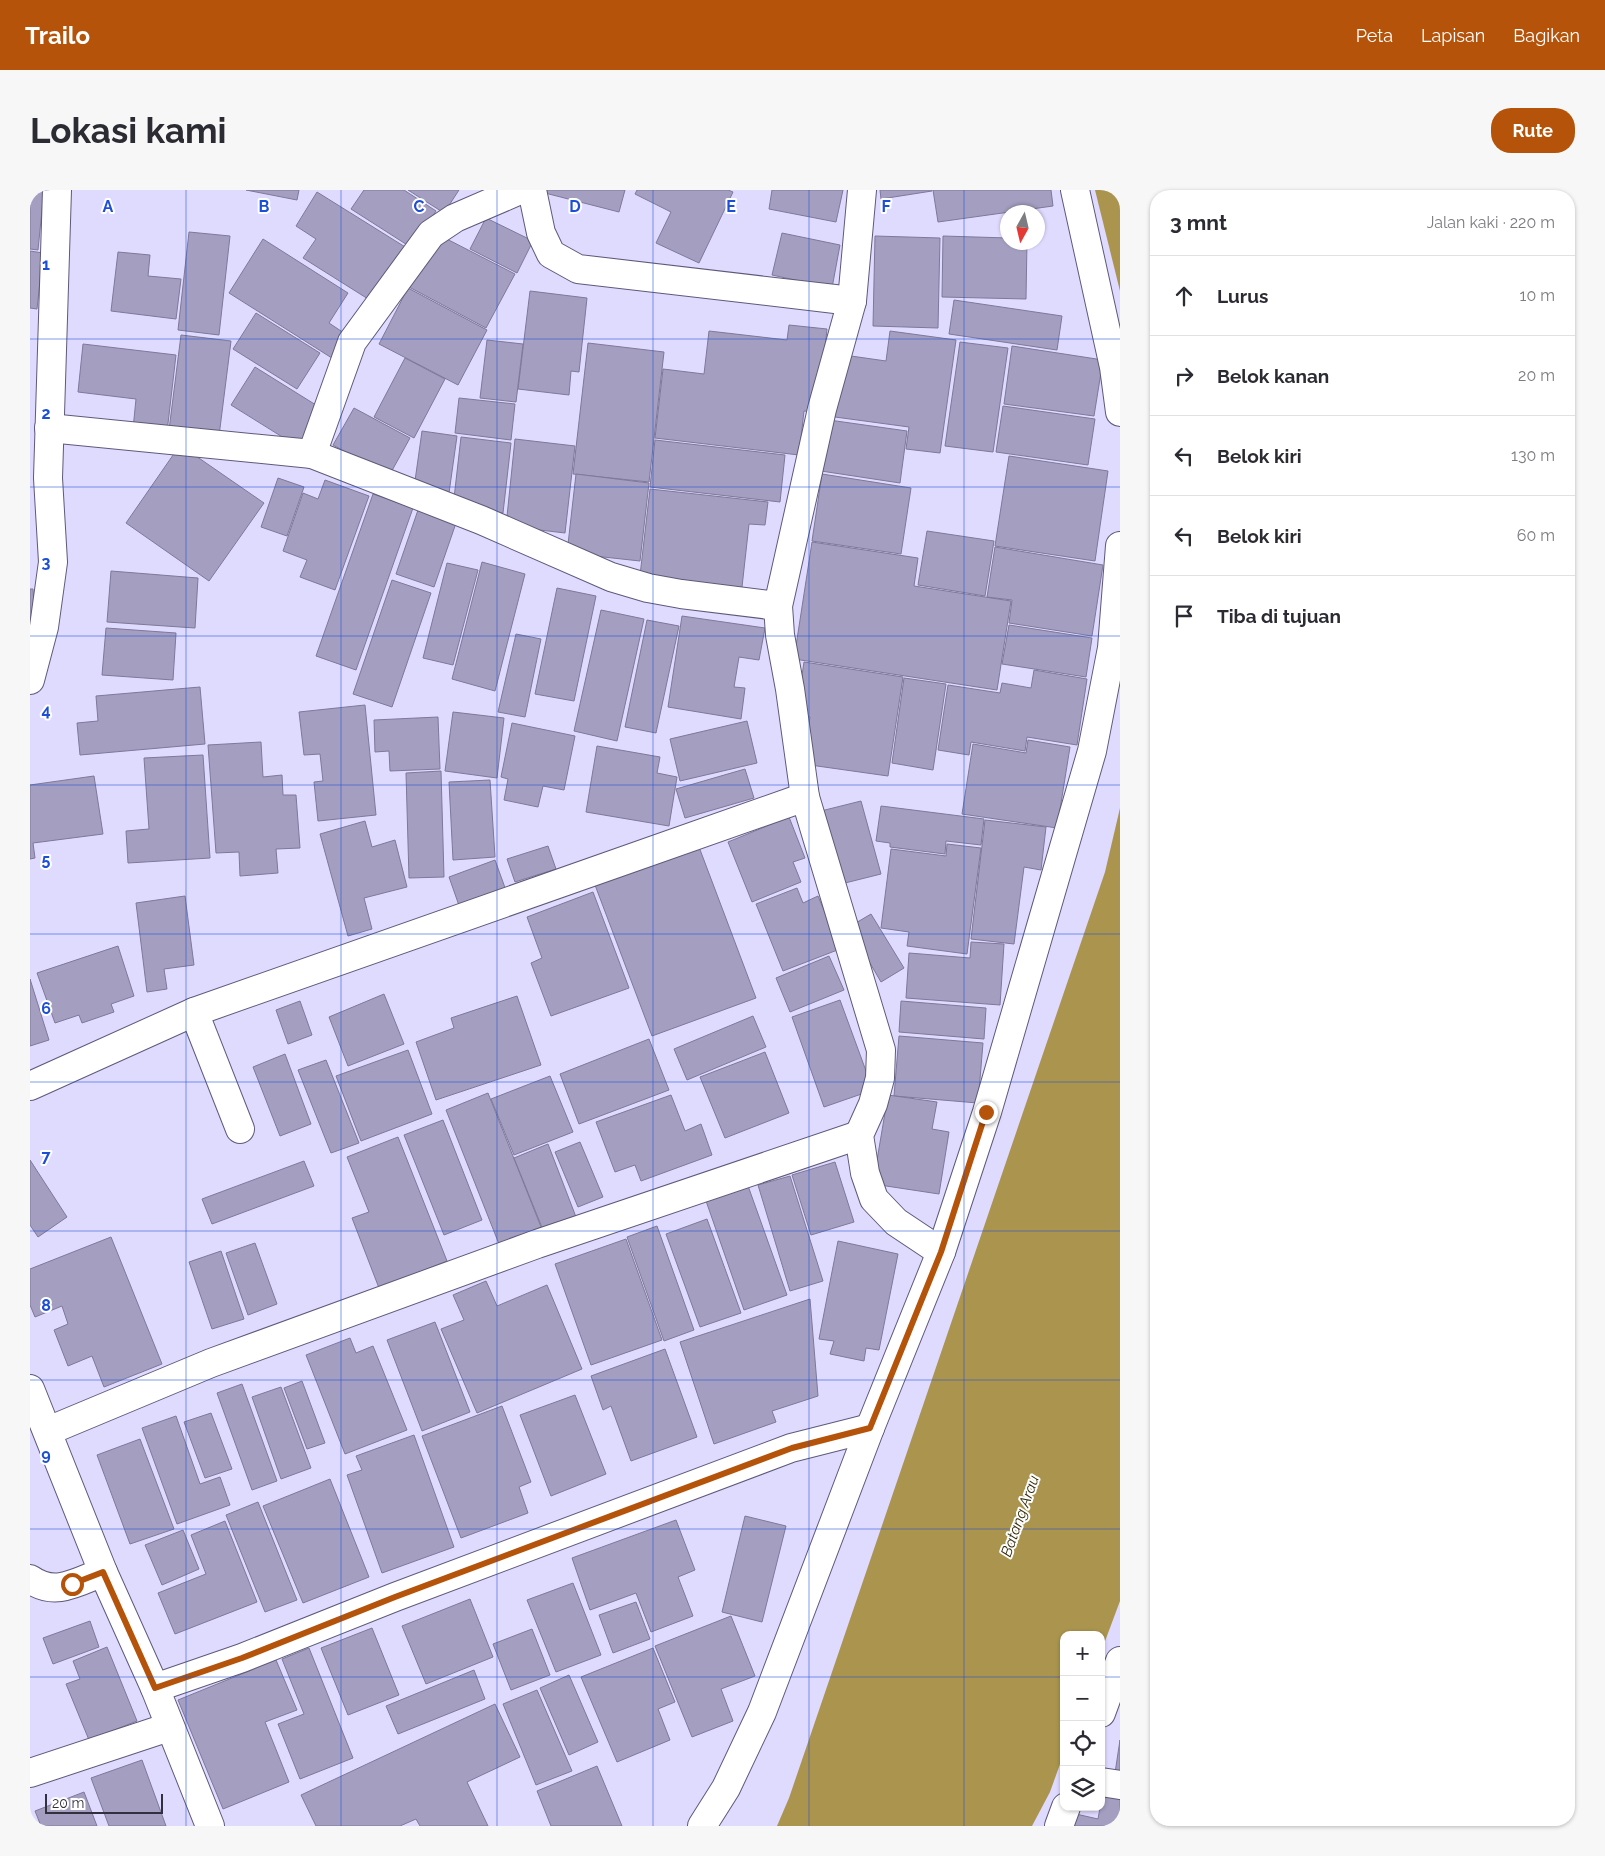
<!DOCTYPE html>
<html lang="id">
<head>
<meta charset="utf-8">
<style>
	:root { --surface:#fff; --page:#f7f7f7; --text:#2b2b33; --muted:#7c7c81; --line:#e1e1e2; --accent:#b45309 }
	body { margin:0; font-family:Raleway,sans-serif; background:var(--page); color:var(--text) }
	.controls { position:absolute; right:15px; bottom:15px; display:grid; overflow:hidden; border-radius:10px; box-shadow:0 1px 4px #0004 }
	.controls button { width:45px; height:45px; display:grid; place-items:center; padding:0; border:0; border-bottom:1px solid var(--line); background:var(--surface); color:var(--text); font:25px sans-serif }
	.compass { position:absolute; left:970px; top:15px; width:45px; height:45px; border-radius:50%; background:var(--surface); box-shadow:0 1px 4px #0004; rotate:188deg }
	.scale { position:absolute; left:15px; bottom:12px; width:118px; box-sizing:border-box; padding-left:5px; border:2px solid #32303e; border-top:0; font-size:14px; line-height:18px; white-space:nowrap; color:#32303e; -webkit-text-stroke:4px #fff; paint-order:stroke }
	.stop { position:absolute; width:15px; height:15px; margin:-11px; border:4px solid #b45309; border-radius:50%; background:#fff }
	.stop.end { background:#b45309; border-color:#fff; box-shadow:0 1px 5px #0008 }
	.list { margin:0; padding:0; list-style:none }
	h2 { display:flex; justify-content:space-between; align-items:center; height:65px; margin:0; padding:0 20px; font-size:21px }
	h2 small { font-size:16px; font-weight:400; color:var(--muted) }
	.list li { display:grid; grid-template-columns:32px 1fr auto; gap:15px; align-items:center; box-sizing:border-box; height:80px; padding:0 20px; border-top:1px solid var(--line) }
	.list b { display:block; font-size:19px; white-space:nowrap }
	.list em { font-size:16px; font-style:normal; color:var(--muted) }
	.icon { flex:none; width:28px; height:28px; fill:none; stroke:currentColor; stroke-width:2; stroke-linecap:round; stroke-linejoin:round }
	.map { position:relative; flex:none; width:1090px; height:1636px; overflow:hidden; border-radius:20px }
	header { display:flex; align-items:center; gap:30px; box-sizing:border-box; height:70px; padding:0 25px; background:var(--accent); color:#fff }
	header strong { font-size:24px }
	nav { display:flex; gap:28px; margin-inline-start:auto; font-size:18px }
	.intro { display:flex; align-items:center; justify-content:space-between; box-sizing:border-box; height:120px; padding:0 30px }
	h1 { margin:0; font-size:35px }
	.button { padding:12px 22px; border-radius:20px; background:var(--accent); color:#fff; font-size:18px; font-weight:700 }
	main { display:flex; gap:30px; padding:0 30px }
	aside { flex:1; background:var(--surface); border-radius:20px; box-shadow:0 1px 4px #0004 }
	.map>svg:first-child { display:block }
</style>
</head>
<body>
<header>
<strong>Trailo</strong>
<nav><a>Peta</a><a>Lapisan</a><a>Bagikan</a></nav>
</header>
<div class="intro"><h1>Lokasi kami</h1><a class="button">Rute</a></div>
<main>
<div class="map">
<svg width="1090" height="1636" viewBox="0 0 1090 1636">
	<rect width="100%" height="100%" fill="#dfdaff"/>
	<!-- water -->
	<g fill="#ab954e">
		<polygon points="1065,0 1090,0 1090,101"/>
		<polygon points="1090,618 1090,1411 1071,1462 1071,1445 1034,1445 1034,1563 1020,1602 1002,1636 747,1636 759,1608 1075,682"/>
	</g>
	<!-- building -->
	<g fill="#a49fc1" stroke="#7e799a">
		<polygon points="0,0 14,0 8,60 0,59"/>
		<polygon points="216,0 269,0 267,10"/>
		<polygon points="334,0 374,0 406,21 382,58 321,19"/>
		<polygon points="378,0 429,0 414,23"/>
		<polygon points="512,0 595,0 589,22 511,2"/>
		<polygon points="607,0 698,0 703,2 669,73 626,53 641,22 605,4"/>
		<polygon points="742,0 813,0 806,32 739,19"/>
		<polygon points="850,0 902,0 902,1 851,9"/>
		<polygon points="903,0 1021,0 1023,16 908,32"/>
		<polygon points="287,2 380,60 346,114 273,68 286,49 266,36"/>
		<polygon points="456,28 503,51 487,83 440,59"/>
		<polygon points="159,42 200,46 189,145 148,140"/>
		<polygon points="752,43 810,55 802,98 742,85"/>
		<polygon points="407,44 485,84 456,138 379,97"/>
		<polygon points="845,46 910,48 908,138 843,136"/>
		<polygon points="913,46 978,48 978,52 997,52 996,109 912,107"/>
		<polygon points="233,49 318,103 299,133 320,147 305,170 199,103"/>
		<polygon points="0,61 13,63 7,119 0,118"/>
		<polygon points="88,62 120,65 118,86 151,89 146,129 81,121"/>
		<polygon points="378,98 457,140 428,195 349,154"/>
		<polygon points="500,101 557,108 549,182 541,181 539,205 488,199"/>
		<polygon points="924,110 1032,126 1027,160 919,144"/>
		<polygon points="226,123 290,163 267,199 203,159"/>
		<polygon points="759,135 797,139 788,222 774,221 769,265 625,248 633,179 674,184 679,141 757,150"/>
		<polygon points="860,141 926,150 910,263 876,259 879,237 805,227 814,165 856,171"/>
		<polygon points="151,145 201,151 189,246 139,240"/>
		<polygon points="457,150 493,154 486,212 450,208"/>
		<polygon points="930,152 978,158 963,262 915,256"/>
		<polygon points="558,153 634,162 619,292 543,284"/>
		<polygon points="53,154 146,165 137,242 103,239 106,209 48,202"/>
		<polygon points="982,156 1073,170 1064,226 974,214"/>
		<polygon points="375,168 415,189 384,248 344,227"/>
		<polygon points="225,177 294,220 270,258 201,215"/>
		<polygon points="429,208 485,214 481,250 425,243"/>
		<polygon points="973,216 1065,229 1058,275 966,262"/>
		<polygon points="324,218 380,248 359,286 303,255"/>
		<polygon points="799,230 877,241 870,293 791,281"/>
		<polygon points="392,241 427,246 419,303 384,298"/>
		<polygon points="431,247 481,253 473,323 423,317"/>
		<polygon points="485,249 545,256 535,343 476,336"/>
		<polygon points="625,250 755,265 750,312 620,297"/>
		<polygon points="150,255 234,313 179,391 96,333"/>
		<polygon points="979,266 1078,281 1065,371 965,356"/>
		<polygon points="546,284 619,293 610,371 537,363"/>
		<polygon points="792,284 881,298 871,364 782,351"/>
		<polygon points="248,288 274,297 257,346 231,337"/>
		<polygon points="295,290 339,306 305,400 270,387 277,370 253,361 273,303 288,309"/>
		<polygon points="620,299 738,312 735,335 719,334 711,406 609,394"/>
		<polygon points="343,304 383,318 326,480 286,466"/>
		<polygon points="388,320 426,333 404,397 366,384"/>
		<polygon points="897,341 964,351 955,406 888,395"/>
		<polygon points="782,352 888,368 884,396 981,411 967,500 764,469"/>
		<polygon points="965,357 1073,375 1062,446 979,433 982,410 957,407"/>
		<polygon points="452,372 495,384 465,501 422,489"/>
		<polygon points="417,373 448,380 423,475 393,468"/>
		<polygon points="81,381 168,388 165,438 77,432"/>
		<polygon points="362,390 401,403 362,517 323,504"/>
		<polygon points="527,398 566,406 544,511 505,504"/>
		<polygon points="0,399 3,399 5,432 0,432"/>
		<polygon points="571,420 614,429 587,551 544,541"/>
		<polygon points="652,426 735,438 729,470 709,467 704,497 715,498 711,529 638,517"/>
		<polygon points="617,430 649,436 626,543 595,537"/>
		<polygon points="979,435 1062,448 1056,487 972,474"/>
		<polygon points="76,438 146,443 143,490 72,485"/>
		<polygon points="486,444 511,449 495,527 468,522"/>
		<polygon points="774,472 873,487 858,586 773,574 780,527 766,525"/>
		<polygon points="1004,480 1057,489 1047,555 997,547 995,561 941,552 939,565 908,560 918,495 970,503 972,493 1001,498"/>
		<polygon points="874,488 916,494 903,580 862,573"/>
		<polygon points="170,497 175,554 50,565 47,533 68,531 66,506"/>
		<polygon points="335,515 346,625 288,631 284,592 293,591 290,564 274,565 269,522"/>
		<polygon points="423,522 474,528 467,588 415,581"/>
		<polygon points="408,527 410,579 360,581 359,561 345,562 344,530"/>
		<polygon points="717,531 727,573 650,591 640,549"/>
		<polygon points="482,533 545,546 534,600 513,596 508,617 474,610 478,589 471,587"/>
		<polygon points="998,550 1040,557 1027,638 932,624 943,554 996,563"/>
		<polygon points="231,552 233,587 252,585 253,605 266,605 270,658 246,659 248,683 210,686 209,662 186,663 178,555"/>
		<polygon points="567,556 630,567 627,583 647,587 639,636 556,622"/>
		<polygon points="173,565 180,668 98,673 96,641 119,639 114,568"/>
		<polygon points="715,579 724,608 655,628 646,599"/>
		<polygon points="411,581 414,687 379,688 376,583"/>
		<polygon points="64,586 73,644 3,653 5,668 0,669 0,595"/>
		<polygon points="460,590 465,667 423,670 419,592"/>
		<polygon points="831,611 851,684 811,694 791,621"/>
		<polygon points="851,616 954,629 951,655 916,651 915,664 860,657 860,653 846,651"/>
		<polygon points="759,627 775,668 763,672 771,692 722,712 698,652"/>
		<polygon points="955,630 1016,637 1011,680 994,677 984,754 941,749"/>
		<polygon points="335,631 342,657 365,650 377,697 334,708 342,739 318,746 290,644"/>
		<polygon points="917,654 951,658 937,764 877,756 879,742 851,738 861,659 916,666"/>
		<polygon points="518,656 526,679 485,692 477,669"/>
		<polygon points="669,657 726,808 622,846 565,695"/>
		<polygon points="465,670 478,706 432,724 419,687"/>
		<polygon points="767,698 773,713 788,706 810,759 753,781 726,714"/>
		<polygon points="563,702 599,798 521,826 501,773 512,768 497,727"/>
		<polygon points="155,706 164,775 134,779 137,799 117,802 106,713"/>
		<polygon points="841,724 874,778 851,792 819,737"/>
		<polygon points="941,752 974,754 970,815 876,808 879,763 940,768"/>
		<polygon points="88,756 104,806 81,814 84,822 52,833 49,825 25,833 7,783"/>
		<polygon points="799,766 814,800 760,822 746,788"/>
		<polygon points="0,789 19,850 0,856"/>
		<polygon points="354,804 374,854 318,876 299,827"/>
		<polygon points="487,806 511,875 406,910 386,852 424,838 421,828"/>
		<polygon points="810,810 843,900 794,917 762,827"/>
		<polygon points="270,811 282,845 258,854 246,820"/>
		<polygon points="871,811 956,818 954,849 869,842"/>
		<polygon points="723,826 736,857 657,890 644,859"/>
		<polygon points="869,846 953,853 948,913 864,906"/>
		<polygon points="619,849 639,900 549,934 530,884"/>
		<polygon points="378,860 402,924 331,951 306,886"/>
		<polygon points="735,862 759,923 695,948 670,887"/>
		<polygon points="255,864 281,934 250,946 223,877"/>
		<polygon points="296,870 329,953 301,963 268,880"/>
		<polygon points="520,886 543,942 484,965 461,909"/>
		<polygon points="458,903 511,1037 469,1054 416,920"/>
		<polygon points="641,905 655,941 671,934 682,965 611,991 605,975 585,982 566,932"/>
		<polygon points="858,905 907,912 902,939 919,942 909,1004 843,994"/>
		<polygon points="413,930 452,1030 414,1045 374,945"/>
		<polygon points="368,947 417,1071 349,1098 322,1028 339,1022 317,967"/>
		<polygon points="550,952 573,1007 548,1017 525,962"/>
		<polygon points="518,954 546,1027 513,1040 484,968"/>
		<polygon points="0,970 37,1027 8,1047 0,1035"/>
		<polygon points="274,971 284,996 182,1034 172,1009"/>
		<polygon points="805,972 824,1032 781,1045 762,985"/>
		<polygon points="760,986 793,1091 760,1101 728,995"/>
		<polygon points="717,993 757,1105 714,1120 675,1008"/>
		<polygon points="677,1029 711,1123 670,1137 636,1044"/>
		<polygon points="627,1036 664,1140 634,1151 597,1047"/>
		<polygon points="81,1047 132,1174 74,1197 62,1166 38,1176 24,1140 38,1134 32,1116 5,1127 0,1115 0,1079"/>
		<polygon points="596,1049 632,1150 561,1175 525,1074"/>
		<polygon points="808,1051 868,1064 849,1160 836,1158 834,1171 800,1164 804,1151 789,1149"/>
		<polygon points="225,1053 247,1114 218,1125 196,1063"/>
		<polygon points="191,1061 214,1129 182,1139 159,1072"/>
		<polygon points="456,1091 467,1116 517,1095 552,1179 447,1223 411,1139 434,1130 423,1105"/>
		<polygon points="780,1109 788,1206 742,1221 746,1232 684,1254 650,1152"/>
		<polygon points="405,1132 440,1222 392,1241 357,1150"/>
		<polygon points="320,1148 326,1163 343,1156 377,1240 315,1264 276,1165"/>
		<polygon points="635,1159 667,1247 601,1271 581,1216 573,1220 561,1186"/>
		<polygon points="272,1191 295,1253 277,1259 254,1198"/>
		<polygon points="212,1194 247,1291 222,1300 187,1203"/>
		<polygon points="251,1197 281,1278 251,1289 222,1207"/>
		<polygon points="545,1205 576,1284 521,1306 490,1225"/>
		<polygon points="472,1216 501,1292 489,1297 498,1323 431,1348 392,1246"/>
		<polygon points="181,1223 202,1279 175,1288 154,1232"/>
		<polygon points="146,1226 170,1294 190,1287 200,1315 147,1334 112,1238"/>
		<polygon points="384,1245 424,1357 352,1383 317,1285 332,1280 326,1266"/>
		<polygon points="110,1249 144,1339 100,1354 67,1265"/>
		<polygon points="300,1289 339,1387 273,1413 233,1316"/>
		<polygon points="228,1312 267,1410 235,1422 196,1325"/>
		<polygon points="715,1326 756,1336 732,1432 692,1422"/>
		<polygon points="646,1330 665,1380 648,1387 663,1426 621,1442 606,1403 560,1420 542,1368"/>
		<polygon points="195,1331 227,1412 145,1444 128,1403 176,1384 161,1345"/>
		<polygon points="153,1340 169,1379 132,1395 115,1355"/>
		<polygon points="543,1393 571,1465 526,1482 497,1410"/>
		<polygon points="440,1409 463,1467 396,1494 372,1436"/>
		<polygon points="606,1412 620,1449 583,1463 569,1425"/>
		<polygon points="701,1426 725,1486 691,1499 703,1531 662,1547 625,1456"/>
		<polygon points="60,1431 69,1457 23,1474 13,1448"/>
		<polygon points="342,1438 369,1505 318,1525 291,1458"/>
		<polygon points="502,1439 520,1485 481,1500 463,1454"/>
		<polygon points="77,1457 107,1531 59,1550 36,1494 50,1489 43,1471"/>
		<polygon points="279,1458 323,1568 270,1589 248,1534 274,1524 252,1469"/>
		<polygon points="623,1458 645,1512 628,1519 640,1550 587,1572 551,1487"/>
		<polygon points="246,1470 267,1520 235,1532 259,1592 193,1619 148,1510"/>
		<polygon points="444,1480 455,1509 368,1544 356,1516"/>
		<polygon points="539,1485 568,1552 539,1565 510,1498"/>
		<polygon points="507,1500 542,1581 506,1595 473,1514"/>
		<polygon points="465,1514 490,1567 437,1592 458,1636 390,1636 386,1629 370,1636 286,1636 271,1605"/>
		<polygon points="1090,1550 1090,1584 1085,1583"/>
		<polygon points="112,1570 136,1636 79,1636 61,1588"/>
		<polygon points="567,1576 592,1636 521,1636 507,1601"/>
		<polygon points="1073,1601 1090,1604 1090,1636 1043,1636 1046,1624 1068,1629"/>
		<polygon points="54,1602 67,1636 11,1636 5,1621"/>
	</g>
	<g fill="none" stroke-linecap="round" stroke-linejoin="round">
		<!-- minor casing -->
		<g stroke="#5f5979" stroke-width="30">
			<g id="minor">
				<polyline points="502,0 511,43 521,64 548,79 822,111"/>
				<polyline points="832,0 822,111 792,219 748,416 750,445 760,499 775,607 851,860 850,888 843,914 829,945 835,983 844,1009 866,1032 911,1062"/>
				<polyline points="1045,0 1084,177 1090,222"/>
				<polyline points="19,238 282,264 322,152 401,44 425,28 490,0"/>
				<polyline points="282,264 451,330 581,387 618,398 651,404 748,416"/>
				<polyline points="0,490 14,437 23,372 18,288 27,0"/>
				<polyline points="164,822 210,939"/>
				<polyline points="0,896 164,822 775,607"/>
				<polyline points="18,1241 181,1173 507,1054 829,945"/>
				<path d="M 0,1389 C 25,1407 47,1392 73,1382"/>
				<polyline points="125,1498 212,1468 365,1407 761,1258 840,1238"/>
				<polyline points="1071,1523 1090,1471"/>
				<polyline points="0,1583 139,1537"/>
				<polyline points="1071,1592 1090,1595"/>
				<polyline points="672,1636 696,1598 732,1522 840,1238 911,1062 957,922 1062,561 1082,458 1090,356"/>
				<polyline points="1029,1636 1036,1617"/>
			</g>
		</g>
		<!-- secondary casing -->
		<g stroke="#5f5979" stroke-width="30">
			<polyline id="secondary" points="0,1199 73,1382 125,1498 180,1636"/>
		</g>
		<!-- minor -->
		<use href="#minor" stroke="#fff" stroke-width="28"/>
		<!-- secondary -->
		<use href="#secondary" stroke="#fff" stroke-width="28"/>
	</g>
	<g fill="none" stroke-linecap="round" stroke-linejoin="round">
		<!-- route -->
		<polyline stroke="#b45309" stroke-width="6" points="42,1394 73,1382 125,1498 212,1468 365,1407 762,1258 840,1238 911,1062 956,922"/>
	</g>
	<!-- grid -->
	<path fill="none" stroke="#1d4ed8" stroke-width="1" stroke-opacity="0.55" d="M 156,0 L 156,1636M 311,0 L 311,1636M 467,0 L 467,1636M 623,0 L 623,1636M 779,0 L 779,1636M 934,0 L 934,1636M 0,149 L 1090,149M 0,297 L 1090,297M 0,446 L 1090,446M 0,595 L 1090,595M 0,744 L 1090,744M 0,892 L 1090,892M 0,1041 L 1090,1041M 0,1190 L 1090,1190M 0,1339 L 1090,1339M 0,1487 L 1034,1487M 1071,1487 L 1090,1487"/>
	<g text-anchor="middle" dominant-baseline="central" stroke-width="4" stroke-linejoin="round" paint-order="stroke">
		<!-- water labels -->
		<g font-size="15" font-style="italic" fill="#352b0b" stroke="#fff">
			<text transform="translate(990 1326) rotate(-70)">Batang Arau</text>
		</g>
	</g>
	<g font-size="16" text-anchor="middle" font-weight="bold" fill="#1d4ed8" stroke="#fff" stroke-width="4" stroke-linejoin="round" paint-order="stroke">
		<text x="78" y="22">A</text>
		<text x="234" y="22">B</text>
		<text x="389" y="22">C</text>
		<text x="545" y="22">D</text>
		<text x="701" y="22">E</text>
		<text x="856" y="22">F</text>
		<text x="16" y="80">1</text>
		<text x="16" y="229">2</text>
		<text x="16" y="378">3</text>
		<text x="16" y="526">4</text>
		<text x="16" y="675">5</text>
		<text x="16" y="824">6</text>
		<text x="16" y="972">7</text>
		<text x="16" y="1121">8</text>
		<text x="16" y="1270">9</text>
	</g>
</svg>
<div class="controls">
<button>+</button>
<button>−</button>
<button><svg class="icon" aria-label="locate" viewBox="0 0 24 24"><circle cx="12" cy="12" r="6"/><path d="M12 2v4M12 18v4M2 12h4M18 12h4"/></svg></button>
<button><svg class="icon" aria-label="layers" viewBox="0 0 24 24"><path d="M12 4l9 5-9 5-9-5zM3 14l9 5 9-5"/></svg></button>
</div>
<svg class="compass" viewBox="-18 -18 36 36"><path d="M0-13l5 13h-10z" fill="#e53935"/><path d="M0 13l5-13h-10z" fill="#7c7c81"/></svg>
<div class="scale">20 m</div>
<div class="stop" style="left:42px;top:1394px"></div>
<div class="stop end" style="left:956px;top:922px"></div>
</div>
<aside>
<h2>3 mnt<small>Jalan kaki · 220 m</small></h2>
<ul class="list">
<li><svg class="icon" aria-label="ahead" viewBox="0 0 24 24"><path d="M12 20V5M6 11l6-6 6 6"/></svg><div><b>Lurus</b></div><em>10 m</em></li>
<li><svg class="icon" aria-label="right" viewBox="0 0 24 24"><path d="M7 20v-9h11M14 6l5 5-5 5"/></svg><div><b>Belok kanan</b></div><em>20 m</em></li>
<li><svg class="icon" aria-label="left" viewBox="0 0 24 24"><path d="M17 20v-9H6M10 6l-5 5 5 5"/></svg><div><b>Belok kiri</b></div><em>130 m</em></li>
<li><svg class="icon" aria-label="left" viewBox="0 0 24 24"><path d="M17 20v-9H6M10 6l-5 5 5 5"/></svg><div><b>Belok kiri</b></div><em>60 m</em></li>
<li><svg class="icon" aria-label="arrive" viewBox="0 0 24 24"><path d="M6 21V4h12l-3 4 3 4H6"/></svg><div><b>Tiba di tujuan</b></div></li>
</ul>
</aside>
</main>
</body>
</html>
